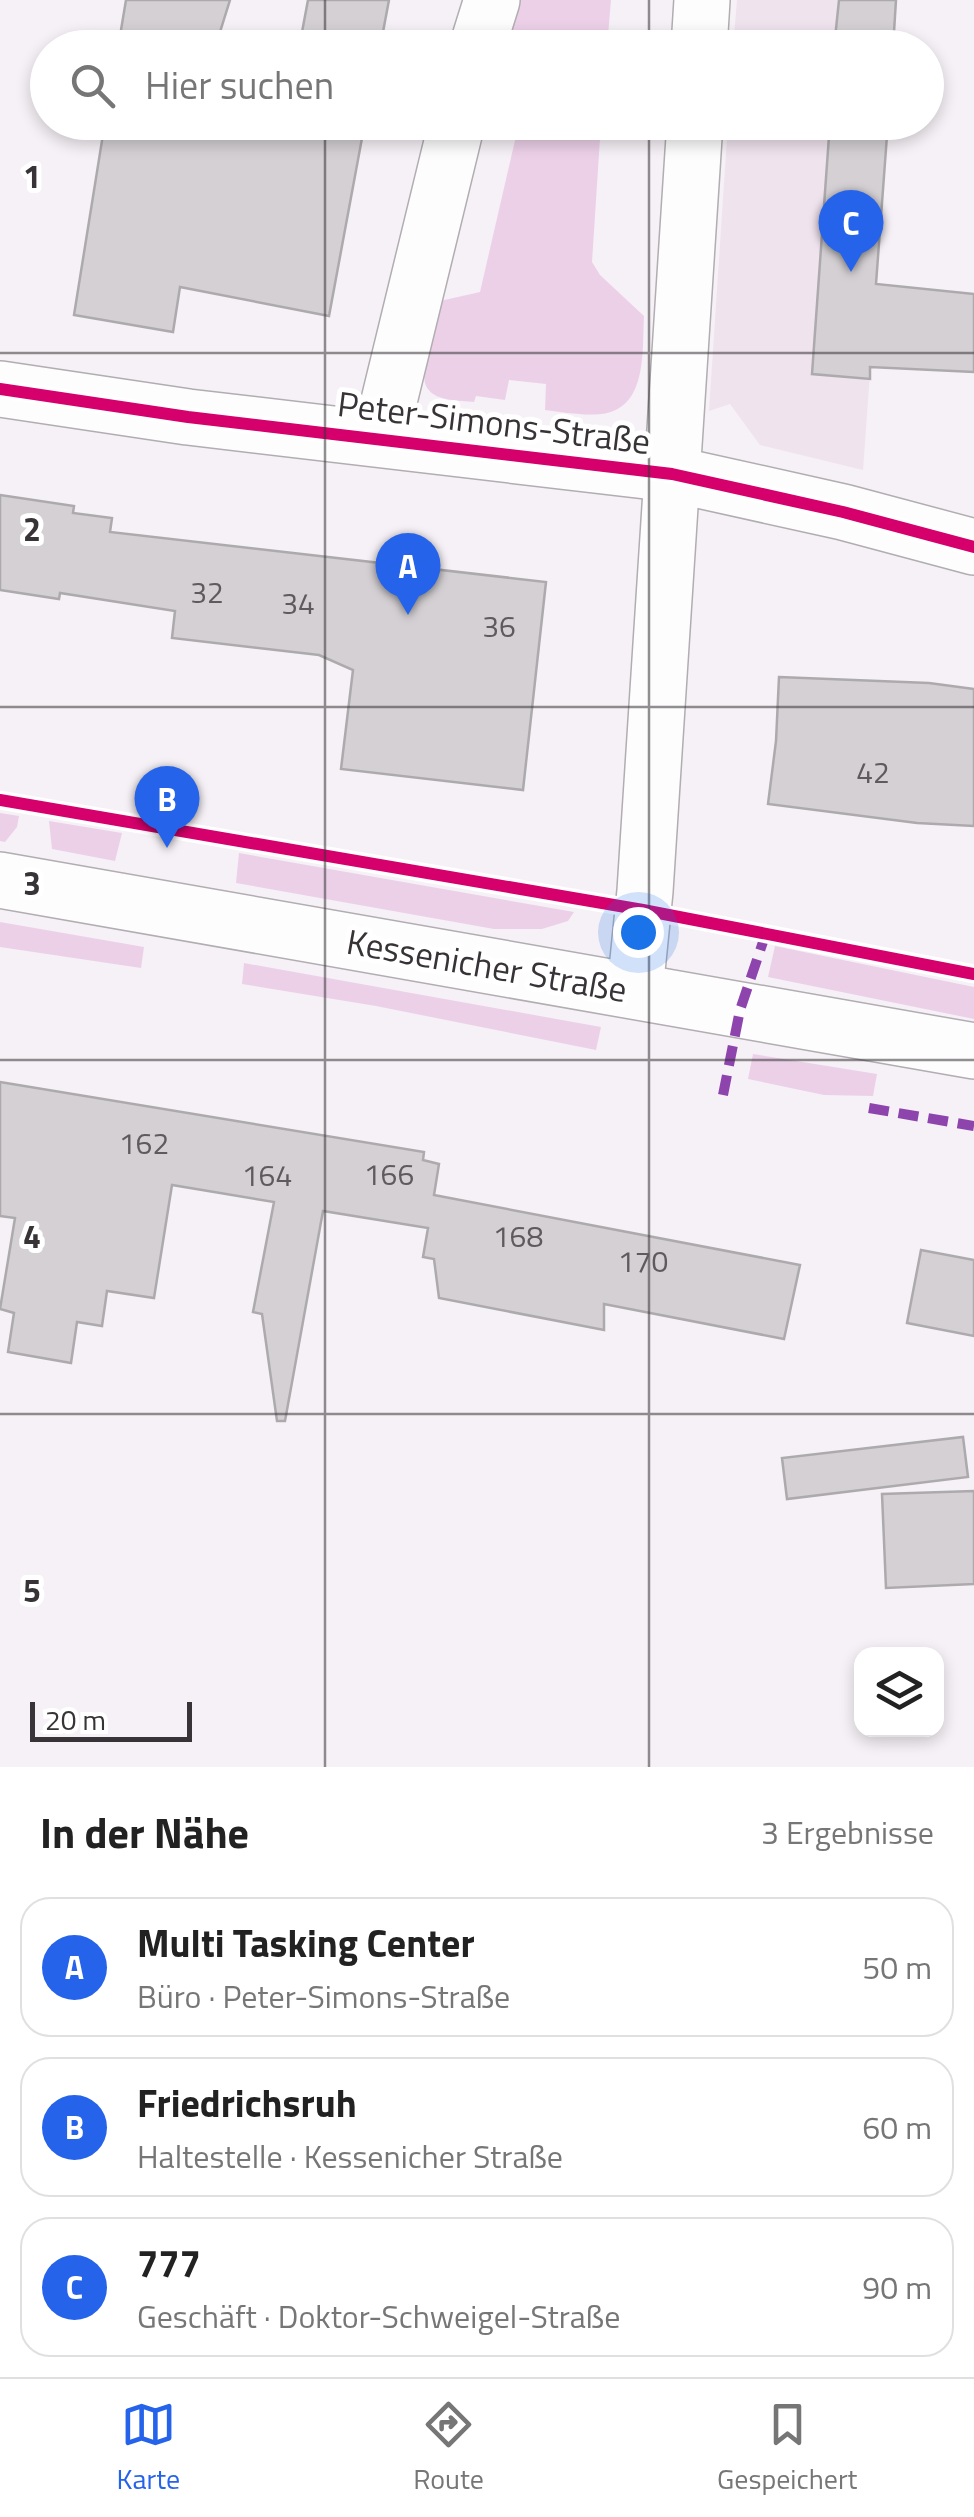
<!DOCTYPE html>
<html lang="de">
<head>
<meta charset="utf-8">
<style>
	:root { --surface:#fff; --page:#f2f2f2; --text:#222; --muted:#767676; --line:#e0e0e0; --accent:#2563eb }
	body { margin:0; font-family:"Titillium Web",sans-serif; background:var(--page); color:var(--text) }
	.controls { position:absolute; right:30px; bottom:30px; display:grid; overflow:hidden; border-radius:20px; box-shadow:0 5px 15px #0003 }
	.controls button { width:90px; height:90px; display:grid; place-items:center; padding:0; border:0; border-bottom:2px solid var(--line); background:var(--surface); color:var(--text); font:50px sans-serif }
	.scale { position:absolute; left:30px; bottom:25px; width:162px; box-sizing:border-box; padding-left:10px; border:5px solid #373337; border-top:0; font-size:28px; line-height:35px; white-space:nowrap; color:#373337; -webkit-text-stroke:8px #fff; paint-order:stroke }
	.you { position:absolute; left:638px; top:932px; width:35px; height:35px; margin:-25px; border:8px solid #fff; border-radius:50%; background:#1a73e8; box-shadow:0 0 0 15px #1a73e833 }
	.badge { display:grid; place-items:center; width:65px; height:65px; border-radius:50%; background:var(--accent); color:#fff; font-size:32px; font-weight:700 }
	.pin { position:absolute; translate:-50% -82px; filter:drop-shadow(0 2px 5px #0008) }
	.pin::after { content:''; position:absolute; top:52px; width:35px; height:30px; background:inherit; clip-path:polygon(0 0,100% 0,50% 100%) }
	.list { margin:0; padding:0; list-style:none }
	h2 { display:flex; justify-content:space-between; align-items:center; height:130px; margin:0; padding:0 40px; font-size:42px }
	h2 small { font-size:32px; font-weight:400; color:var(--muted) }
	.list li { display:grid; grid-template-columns:65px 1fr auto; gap:30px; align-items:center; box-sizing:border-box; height:140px; margin:0 20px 20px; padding:0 20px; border:2px solid var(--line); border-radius:30px }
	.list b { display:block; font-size:38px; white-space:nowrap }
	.list p { margin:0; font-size:32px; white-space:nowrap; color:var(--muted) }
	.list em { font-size:32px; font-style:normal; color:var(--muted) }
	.icon { flex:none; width:55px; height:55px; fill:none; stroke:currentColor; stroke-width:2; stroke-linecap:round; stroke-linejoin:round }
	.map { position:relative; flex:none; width:974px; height:1767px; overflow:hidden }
	.search { position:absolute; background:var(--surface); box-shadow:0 5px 15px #0003; left:30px; right:30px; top:30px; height:110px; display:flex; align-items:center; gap:25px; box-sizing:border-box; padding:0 35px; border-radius:55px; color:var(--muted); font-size:38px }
	.sheet { height:610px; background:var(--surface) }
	nav { display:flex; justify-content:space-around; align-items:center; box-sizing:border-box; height:140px; border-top:2px solid var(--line); background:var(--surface); font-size:28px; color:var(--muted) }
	nav a { display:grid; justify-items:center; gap:5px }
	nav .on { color:var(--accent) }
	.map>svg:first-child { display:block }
</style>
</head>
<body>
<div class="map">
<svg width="974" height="1767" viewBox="0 0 974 1767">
	<rect width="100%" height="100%" fill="#f6f1f6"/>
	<!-- built -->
	<g fill="#efe3ed">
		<polygon points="737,0 896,0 893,47 733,48"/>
		<polygon points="728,123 888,123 863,470 760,445 730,404 709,411"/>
	</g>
	<!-- green -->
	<g fill="#ecd0e8">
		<polygon points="509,0 611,0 607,47 506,47 496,37"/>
		<path d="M 519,123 L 601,123 L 592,262 L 600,275 L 644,316 C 642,350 648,409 601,414 C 583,416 563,412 545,410 L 546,384 L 509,380 L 505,400 L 476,396 L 474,402 C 460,400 437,402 428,389 C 416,375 435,319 440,301 L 480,292 Z"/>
		<polygon points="0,813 19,816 17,827 5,842 0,841"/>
		<polygon points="49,821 122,833 115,861 52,849"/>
		<polygon points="239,853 574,912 568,921 542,929 494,929 236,883"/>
		<polygon points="0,922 144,947 141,968 0,947"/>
		<polygon points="775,946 974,987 974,1019 768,977"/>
		<polygon points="244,963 601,1027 596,1050 376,1006 242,984"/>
		<polygon points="753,1054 877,1074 873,1096 824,1095 748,1079"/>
	</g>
	<!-- building -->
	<g fill="#d4d0d4" stroke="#adaaad" stroke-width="2.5">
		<polygon points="126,0 230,0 215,48 118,48"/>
		<polygon points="308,0 389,0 380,48 299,48"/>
		<polygon points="839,0 896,0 893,48 834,48"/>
		<polygon points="105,122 365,122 329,316 180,287 173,332 74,315"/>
		<polygon points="830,122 888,122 876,284 974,294 974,372 870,367 870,379 812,374"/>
		<polygon points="0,495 74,506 73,513 112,518 110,532 546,582 523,790 341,769 353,670 319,655 172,638 175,611 60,593 59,599 0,590"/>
		<polygon points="779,677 929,683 974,689 974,826 917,823 768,804 776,741"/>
		<polygon points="0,1082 424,1152 423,1160 439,1164 434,1195 800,1265 784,1339 604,1304 604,1330 439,1298 434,1259 423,1257 428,1228 323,1211 285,1421 277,1421 262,1314 253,1312 274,1202 172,1185 154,1298 107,1291 102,1326 77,1322 71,1363 8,1352 14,1313 0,1309 15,1218 0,1216"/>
		<polygon points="921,1250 974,1260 974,1336 907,1323"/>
		<polygon points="963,1437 968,1477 787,1499 782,1458"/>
		<polygon points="974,1491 974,1584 886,1588 882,1494"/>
	</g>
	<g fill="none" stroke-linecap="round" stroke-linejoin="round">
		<!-- minor casing -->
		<g stroke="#b1adb1" stroke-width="58">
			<g id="minor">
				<polyline points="477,48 492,0"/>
				<polyline points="699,48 702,0"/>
				<polyline points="0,389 188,417 672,474 843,512 974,547"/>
				<polyline points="380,438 457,122"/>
				<polyline points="635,990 645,891 695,122"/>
			</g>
		</g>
		<!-- major casing -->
		<g stroke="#b1adb1" stroke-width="58">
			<polyline id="major" points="0,880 974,1051"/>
		</g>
		<!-- minor -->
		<use href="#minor" stroke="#fefdfe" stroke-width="55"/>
		<!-- major -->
		<use href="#major" stroke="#fefdfe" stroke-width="55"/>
		<!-- quiet -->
		<g stroke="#8e44ad" stroke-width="10" stroke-dasharray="20 10" stroke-linecap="butt">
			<polyline points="723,1095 740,1010 766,933"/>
			<polyline points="869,1108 974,1126"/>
		</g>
		<!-- cycleway casing -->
		<g stroke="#fff" stroke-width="19">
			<g id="cycleway">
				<polyline points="0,389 188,417 672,474 843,512 974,547"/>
				<polyline points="0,800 643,910 974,974"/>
			</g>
		</g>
		<!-- cycleway -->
		<use href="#cycleway" stroke="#d6006c" stroke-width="12"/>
	</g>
	<!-- grid -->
	<path fill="none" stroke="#373337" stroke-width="2.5" stroke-opacity="0.55" d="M 325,0 L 325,48M 649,0 L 649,48M 325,122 L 325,1767M 649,122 L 649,1767M 0,353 L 974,353M 0,707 L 974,707M 0,1060 L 974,1060M 0,1414 L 974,1414"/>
	<g text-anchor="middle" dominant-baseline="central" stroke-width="10" stroke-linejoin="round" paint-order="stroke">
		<!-- number labels -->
		<g font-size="30" fill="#5e5a5e">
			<text x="207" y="592">32</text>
			<text x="298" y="603">34</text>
			<text x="499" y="626">36</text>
			<text x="873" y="772">42</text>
			<text x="144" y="1143">162</text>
			<text x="389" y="1174">166</text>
			<text x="267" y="1175">164</text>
			<text x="518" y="1236">168</text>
			<text x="643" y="1261">170</text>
		</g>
		<!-- street labels -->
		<g font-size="35" fill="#373337" stroke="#fff">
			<text transform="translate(494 422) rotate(7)">Peter-Simons-Straße</text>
			<text transform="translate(487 965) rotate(10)">Kessenicher Straße</text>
		</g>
	</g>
	<g font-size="32" text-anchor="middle" font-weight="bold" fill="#373337" stroke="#fff" stroke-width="10" stroke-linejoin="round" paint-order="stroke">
		<text x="32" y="188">1</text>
		<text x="32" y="541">2</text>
		<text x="32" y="895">3</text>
		<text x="32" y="1248">4</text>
		<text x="32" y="1602">5</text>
	</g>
</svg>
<div class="controls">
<button><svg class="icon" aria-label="layers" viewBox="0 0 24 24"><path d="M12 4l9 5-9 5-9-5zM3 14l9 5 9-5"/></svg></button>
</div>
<div class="scale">20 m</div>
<div class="you"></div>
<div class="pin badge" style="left:408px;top:615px">A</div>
<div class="pin badge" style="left:167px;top:848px">B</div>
<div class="pin badge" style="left:851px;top:272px">C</div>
<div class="search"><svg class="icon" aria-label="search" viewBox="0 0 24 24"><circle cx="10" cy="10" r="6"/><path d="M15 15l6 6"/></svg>Hier suchen</div>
</div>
<section class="sheet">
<h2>In der Nähe<small>3 Ergebnisse</small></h2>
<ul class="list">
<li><span class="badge">A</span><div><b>Multi Tasking Center</b><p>Büro · Peter-Simons-Straße</p></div><em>50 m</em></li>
<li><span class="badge">B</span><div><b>Friedrichsruh</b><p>Haltestelle · Kessenicher Straße</p></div><em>60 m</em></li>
<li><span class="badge">C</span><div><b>777</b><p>Geschäft · Doktor-Schweigel-Straße</p></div><em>90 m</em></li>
</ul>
</section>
<nav>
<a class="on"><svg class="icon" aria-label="map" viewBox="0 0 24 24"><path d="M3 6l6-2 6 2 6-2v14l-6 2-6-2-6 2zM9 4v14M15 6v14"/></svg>Karte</a>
<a><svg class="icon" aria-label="directions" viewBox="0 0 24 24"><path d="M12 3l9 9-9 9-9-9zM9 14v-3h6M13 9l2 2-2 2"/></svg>Route</a>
<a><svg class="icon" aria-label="saved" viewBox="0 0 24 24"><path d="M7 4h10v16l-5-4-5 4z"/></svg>Gespeichert</a>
</nav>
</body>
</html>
